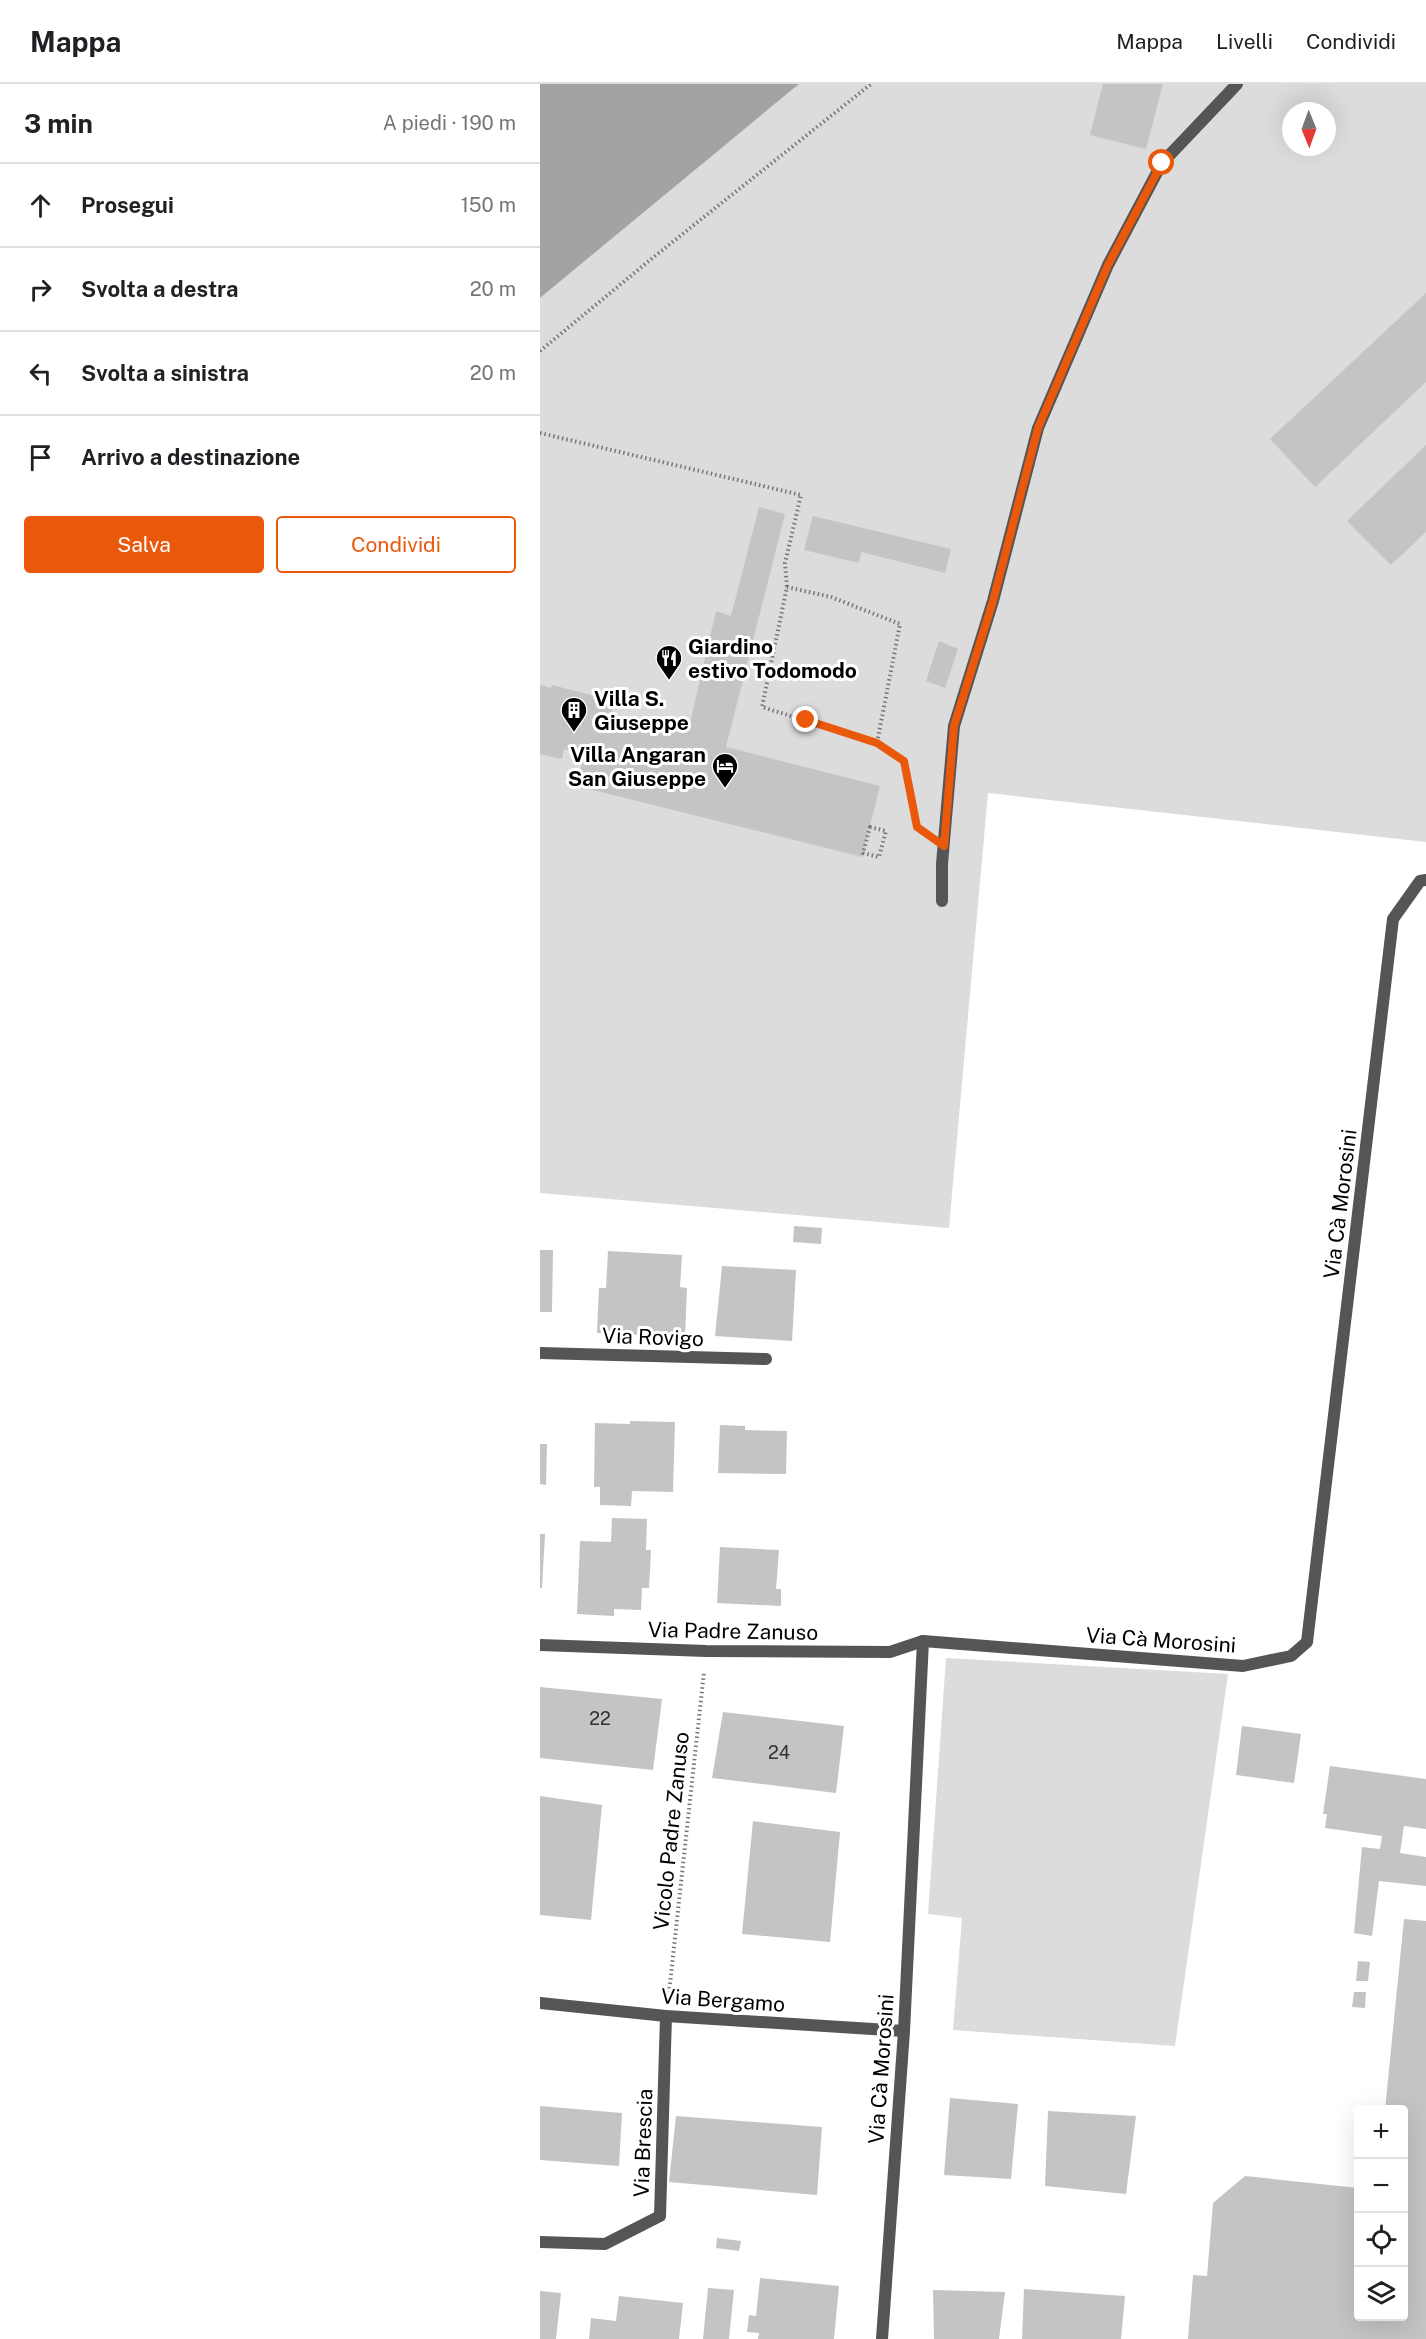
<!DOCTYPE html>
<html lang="it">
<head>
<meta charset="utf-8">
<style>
	:root { --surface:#fff; --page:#f2f2f2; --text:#202124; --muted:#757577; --line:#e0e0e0; --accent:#ea580c }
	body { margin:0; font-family:"Public Sans",sans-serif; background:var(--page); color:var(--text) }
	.controls { position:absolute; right:18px; bottom:18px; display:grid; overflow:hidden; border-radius:6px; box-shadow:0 6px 24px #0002 }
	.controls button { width:54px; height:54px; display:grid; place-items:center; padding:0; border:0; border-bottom:2px solid var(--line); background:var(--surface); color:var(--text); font:30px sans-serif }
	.compass { position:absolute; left:742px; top:18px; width:54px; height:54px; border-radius:50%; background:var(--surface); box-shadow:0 6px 24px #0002; rotate:179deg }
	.stop { position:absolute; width:18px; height:18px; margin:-14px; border:4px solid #ea580c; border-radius:50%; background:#fff }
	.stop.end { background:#ea580c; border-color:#fff; box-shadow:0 2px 6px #0008 }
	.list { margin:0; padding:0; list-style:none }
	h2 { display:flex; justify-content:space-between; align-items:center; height:78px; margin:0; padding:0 24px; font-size:26px }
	h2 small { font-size:20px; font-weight:400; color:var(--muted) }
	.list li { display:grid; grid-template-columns:39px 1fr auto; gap:18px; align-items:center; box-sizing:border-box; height:84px; padding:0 24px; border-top:2px solid var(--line) }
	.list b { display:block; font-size:22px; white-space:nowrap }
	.list em { font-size:20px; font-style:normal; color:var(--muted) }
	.actions { display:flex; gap:12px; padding:18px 24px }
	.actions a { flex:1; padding:14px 0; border:2px solid var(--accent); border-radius:6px; text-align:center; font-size:21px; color:var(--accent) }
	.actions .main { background:var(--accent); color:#fff }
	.icon { flex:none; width:33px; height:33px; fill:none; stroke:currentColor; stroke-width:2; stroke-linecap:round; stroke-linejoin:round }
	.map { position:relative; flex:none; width:886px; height:2255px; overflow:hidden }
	header { display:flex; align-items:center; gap:36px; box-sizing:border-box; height:84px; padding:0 30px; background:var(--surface); border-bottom:2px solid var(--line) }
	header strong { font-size:28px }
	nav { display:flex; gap:33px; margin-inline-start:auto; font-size:21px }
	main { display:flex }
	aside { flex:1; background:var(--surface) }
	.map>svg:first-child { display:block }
</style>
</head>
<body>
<header>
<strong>Mappa</strong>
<nav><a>Mappa</a><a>Livelli</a><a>Condividi</a></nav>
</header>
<main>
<aside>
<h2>3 min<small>A piedi · 190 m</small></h2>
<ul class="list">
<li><svg class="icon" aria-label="ahead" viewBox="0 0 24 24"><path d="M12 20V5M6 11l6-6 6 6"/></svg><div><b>Prosegui</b></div><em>150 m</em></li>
<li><svg class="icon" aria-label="right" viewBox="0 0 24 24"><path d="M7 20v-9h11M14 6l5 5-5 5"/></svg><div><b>Svolta a destra</b></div><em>20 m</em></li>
<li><svg class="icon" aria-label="left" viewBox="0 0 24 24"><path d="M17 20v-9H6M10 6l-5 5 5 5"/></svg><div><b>Svolta a sinistra</b></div><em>20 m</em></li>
<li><svg class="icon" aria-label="arrive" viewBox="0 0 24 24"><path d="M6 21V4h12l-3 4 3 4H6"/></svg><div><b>Arrivo a destinazione</b></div></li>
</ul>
<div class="actions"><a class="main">Salva</a><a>Condividi</a></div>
</aside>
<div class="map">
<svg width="886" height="2255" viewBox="0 0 886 2255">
	<rect width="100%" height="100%" fill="#fff"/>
	<!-- green -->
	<g fill="#dcdcdc" fill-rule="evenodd">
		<path d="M 259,0 L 886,0 L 886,758 L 448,709 L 409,1144 L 0,1109 L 0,214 ZM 751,27 L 787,27 L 787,63 L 751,63 Z"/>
		<polygon points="406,1574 688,1590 635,1962 413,1946 422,1834 388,1830"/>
	</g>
	<!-- water -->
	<polygon fill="#a3a3a3" points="0,0 259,0 0,214"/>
	<!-- building -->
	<g fill="#c4c4c4">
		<polygon points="563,0 623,0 606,65 550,51"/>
		<polygon points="886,209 886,298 775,403 730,355"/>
		<polygon points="886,361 886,448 851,481 807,437"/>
		<polygon points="219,423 245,430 186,663 340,702 322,773 37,702 44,670 24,665 22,675 0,670 0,601 11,604 12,601 74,617 70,633 73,634 127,648 130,638 149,643 176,527 191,532"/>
		<polygon points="273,432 411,465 405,489 321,468 319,479 264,466"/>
		<polygon points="399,557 418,565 405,604 386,597"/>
		<polygon points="254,1142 282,1144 281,1160 253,1158"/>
		<polygon points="0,1166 13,1166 12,1228 0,1228"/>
		<polygon points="68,1167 142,1171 140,1203 147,1204 145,1253 57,1249 59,1204 66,1204"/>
		<polygon points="182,1182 256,1186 252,1257 175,1252"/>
		<polygon points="90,1337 135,1338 133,1408 92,1407 91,1422 60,1421 60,1403 54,1403 55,1339 90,1340"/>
		<polygon points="180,1341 205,1342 205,1346 247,1347 246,1390 178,1389"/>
		<polygon points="0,1360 7,1360 6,1401 0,1400"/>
		<polygon points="72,1434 107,1435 106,1466 111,1466 109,1504 102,1504 101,1526 74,1525 74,1532 37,1530 40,1457 71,1458"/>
		<polygon points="0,1450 5,1450 2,1504 0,1504"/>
		<polygon points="180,1463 239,1466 236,1505 241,1505 241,1522 177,1519"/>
		<polygon points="0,1603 122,1615 113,1686 0,1674"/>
		<polygon points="183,1628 304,1642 296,1709 172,1694"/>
		<polygon points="702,1642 761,1650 754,1699 696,1691"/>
		<polygon points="790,1682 886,1695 886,1745 864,1742 860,1769 886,1773 886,1802 839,1797 832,1852 814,1849 822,1763 840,1765 842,1752 785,1744 787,1730 783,1730"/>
		<polygon points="0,1712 62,1721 51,1836 0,1831"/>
		<polygon points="213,1737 300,1748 290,1858 202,1850"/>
		<polygon points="864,1835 886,1837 886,2255 648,2255 653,2191 667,2192 673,2119 705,2092 818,2104 818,2232 864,2232 864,2026 845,2026"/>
		<polygon points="818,1877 830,1878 828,1897 816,1897"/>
		<polygon points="814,1908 826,1908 825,1924 812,1923"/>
		<polygon points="410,2014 478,2020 471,2095 404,2091"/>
		<polygon points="0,2022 82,2029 79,2082 0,2076"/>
		<polygon points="508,2027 596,2032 586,2110 505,2102"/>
		<polygon points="136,2032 282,2043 277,2111 129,2098"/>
		<polygon points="177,2154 201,2157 199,2167 176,2164"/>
		<polygon points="220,2194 299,2202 294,2255 218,2255 219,2249 207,2248 209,2231 216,2232"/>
		<polygon points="168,2204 194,2206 189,2255 163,2255"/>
		<polygon points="484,2205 585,2212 581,2255 482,2255"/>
		<polygon points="393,2206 465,2208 459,2255 394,2255"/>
		<polygon points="0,2207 21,2209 16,2255 0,2255"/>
		<polygon points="79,2212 143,2219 139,2255 49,2255 51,2234 76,2237"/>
	</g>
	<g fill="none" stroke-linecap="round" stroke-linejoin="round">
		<!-- path -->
		<g stroke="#777" stroke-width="4" stroke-dasharray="1.5 3" stroke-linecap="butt">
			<polyline points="0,267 110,176 331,0"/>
			<polyline points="0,349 261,411 245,479 247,503"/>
			<polyline points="337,659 222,623 247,503 291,513 360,540 337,659 364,677 377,743 384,747"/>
			<polygon points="330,743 346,747 339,773 323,769"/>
			<polyline points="129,1909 164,1588"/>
		</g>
		<!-- service -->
		<polyline stroke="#555" stroke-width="12" points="402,817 402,780 414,642 453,517 498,344 568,181 622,79 697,0"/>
		<!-- minor -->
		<g stroke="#555" stroke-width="12">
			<polyline points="0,1269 226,1275"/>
			<polyline points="0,1561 166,1567 350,1568 383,1557"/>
			<polyline points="0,1919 126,1932 364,1947"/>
			<polyline points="0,2158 65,2160 120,2132 126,1932"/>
			<polyline points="342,2255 364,1947 383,1557 703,1582 751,1572 767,1558 853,835 880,797 886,796"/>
		</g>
	</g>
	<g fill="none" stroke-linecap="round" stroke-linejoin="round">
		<!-- route -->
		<polyline stroke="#ea580c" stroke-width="8" points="266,636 337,659 364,677 377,743 404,762 414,642 453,517 498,344 568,181 622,79"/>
	</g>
	<!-- icons -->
	<defs>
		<g id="restaurant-pin" transform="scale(1.35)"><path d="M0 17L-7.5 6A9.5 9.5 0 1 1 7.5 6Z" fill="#000" stroke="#fff"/><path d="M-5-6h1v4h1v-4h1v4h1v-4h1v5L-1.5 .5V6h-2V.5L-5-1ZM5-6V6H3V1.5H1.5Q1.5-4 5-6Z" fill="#fff"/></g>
		<g id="building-pin" transform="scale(1.35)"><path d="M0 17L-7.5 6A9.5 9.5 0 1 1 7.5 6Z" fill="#000" stroke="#fff"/><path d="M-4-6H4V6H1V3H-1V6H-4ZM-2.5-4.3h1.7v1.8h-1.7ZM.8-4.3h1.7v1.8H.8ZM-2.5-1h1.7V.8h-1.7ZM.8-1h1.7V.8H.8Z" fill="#fff"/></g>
		<g id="hotel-pin" transform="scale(1.35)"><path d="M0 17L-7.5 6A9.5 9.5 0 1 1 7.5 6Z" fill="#000" stroke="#fff"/><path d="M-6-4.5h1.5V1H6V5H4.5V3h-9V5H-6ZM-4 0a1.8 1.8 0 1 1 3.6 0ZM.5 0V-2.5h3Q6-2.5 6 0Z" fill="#fff"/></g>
	</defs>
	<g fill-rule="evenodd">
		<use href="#restaurant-pin" x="129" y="574"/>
		<use href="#building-pin" x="34" y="626"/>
		<use href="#hotel-pin" x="185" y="682"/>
	</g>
	<g text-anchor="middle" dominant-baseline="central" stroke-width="6" stroke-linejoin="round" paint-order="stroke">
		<!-- number labels -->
		<g font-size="18" fill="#313131">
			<text x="60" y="1634">22</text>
			<text x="239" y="1668">24</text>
		</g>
		<!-- poi labels -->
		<g font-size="21" font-weight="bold" fill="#000" stroke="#fff" text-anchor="start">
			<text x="148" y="562">Giardino<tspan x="148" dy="24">estivo Todomodo</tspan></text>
			<text x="54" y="614">Villa S.<tspan x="54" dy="24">Giuseppe</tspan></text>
			<text x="166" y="670" text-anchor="end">Villa Angaran<tspan x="166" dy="24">San Giuseppe</tspan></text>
		</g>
		<!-- street labels -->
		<g font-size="21" fill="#000" stroke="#fff">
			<text transform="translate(800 1120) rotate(-83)">Via Cà Morosini</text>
			<text transform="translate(113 1253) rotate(2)">Via Rovigo</text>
			<text transform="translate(193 1547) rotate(1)">Via Padre Zanuso</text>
			<text transform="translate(621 1556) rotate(4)">Via Cà Morosini</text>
			<text transform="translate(131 1747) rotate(-84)">Vicolo Padre Zanuso</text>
			<text transform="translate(183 1916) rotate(4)">Via Bergamo</text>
			<text transform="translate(341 1985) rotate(-86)">Via Cà Morosini</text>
			<text transform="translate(103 2059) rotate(-88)">Via Brescia</text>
		</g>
	</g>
</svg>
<div class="controls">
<button>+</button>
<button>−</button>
<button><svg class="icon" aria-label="locate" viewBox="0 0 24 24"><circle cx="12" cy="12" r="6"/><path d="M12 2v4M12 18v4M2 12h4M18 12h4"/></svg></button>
<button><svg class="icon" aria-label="layers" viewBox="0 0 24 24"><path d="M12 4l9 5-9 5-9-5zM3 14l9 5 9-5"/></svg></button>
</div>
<svg class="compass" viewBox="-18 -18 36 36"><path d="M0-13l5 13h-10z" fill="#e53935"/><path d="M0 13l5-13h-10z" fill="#757577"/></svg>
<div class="stop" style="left:622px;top:79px"></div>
<div class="stop end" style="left:266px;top:636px"></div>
</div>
</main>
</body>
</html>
